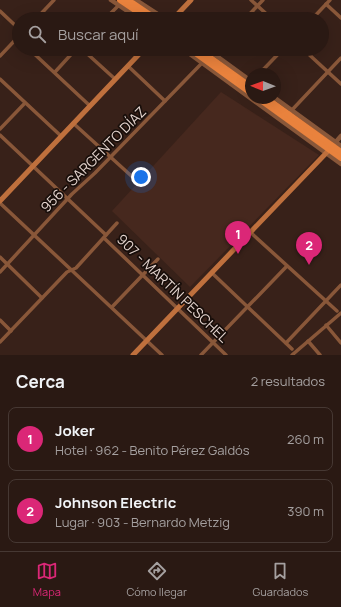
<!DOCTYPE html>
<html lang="es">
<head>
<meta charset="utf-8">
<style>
	:root { --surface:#2a1913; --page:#362621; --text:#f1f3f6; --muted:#a5a0a0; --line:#463833; --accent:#db2777 }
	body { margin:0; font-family:Manrope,sans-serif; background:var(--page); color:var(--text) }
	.compass { position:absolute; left:245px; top:68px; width:36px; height:36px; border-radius:50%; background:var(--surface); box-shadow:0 4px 16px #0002; rotate:271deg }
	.you { position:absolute; left:141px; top:177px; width:14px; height:14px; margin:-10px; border:3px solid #fff; border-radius:50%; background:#1a73e8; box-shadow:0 0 0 6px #1a73e833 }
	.badge { display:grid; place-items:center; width:26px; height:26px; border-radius:50%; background:var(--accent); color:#fff; font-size:13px; font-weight:700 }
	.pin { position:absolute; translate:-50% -33px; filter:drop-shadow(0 1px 2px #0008) }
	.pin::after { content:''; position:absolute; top:21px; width:14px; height:12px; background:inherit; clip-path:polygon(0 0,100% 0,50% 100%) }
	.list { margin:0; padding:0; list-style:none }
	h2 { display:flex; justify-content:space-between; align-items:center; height:52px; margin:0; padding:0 16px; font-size:17px }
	h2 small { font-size:13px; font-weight:400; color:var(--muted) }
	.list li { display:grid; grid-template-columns:26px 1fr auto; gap:12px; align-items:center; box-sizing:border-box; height:64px; margin:0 8px 8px; padding:0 8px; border:1px solid var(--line); border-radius:8px }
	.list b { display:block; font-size:15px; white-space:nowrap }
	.list p { margin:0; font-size:13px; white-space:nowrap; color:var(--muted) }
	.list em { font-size:13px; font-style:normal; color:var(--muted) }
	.icon { flex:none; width:22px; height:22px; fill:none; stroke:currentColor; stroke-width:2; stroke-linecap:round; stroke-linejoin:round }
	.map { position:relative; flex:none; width:341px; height:355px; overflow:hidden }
	.search { position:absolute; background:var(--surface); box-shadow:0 4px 16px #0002; left:12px; right:12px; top:12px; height:44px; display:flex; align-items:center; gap:10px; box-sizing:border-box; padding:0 14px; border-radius:22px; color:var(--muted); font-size:15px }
	.sheet { height:196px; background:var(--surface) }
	nav { display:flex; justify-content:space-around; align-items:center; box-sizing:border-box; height:56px; border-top:1px solid var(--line); background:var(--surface); font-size:11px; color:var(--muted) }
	nav a { display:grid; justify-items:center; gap:2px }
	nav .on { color:var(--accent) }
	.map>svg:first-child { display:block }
</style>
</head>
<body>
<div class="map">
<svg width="341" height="355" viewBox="0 0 341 355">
	<rect width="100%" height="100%" fill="#382119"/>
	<!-- built -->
	<polygon fill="#46281e" points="221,92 319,155 190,287 112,211"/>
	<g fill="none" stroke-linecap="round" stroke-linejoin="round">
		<!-- minor -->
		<g stroke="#895739" stroke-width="3.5">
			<polyline points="251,0 272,19"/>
			<polyline points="326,4 341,18"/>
			<polyline points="0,11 19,29"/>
			<polyline points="43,12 50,19"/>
			<polyline points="36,19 54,0"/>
			<polyline points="105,19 119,5"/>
			<polyline points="245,19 263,0"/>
			<polyline points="312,19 330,0"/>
			<polyline points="29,49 89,105"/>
			<polyline points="82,49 115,79"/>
			<polyline points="303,49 341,84"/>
			<polyline points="0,56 19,36"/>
			<polyline points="128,66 165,101"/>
			<polyline points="55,72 76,49"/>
			<polyline points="259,74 283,49"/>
			<polyline points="0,79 61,136"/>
			<polyline points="291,111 341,58"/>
			<polyline points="73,123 138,182"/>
			<polyline points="0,129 25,103"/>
			<polyline points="0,135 106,235"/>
			<polyline points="0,203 162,355"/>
			<polyline points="250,232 337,311"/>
			<polyline points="104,238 226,355"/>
			<polyline points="0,257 42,298"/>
			<polyline points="0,272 72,194 95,173 202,63"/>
			<polyline points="212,273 292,349"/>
			<polyline points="112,307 158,259"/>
			<polyline points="0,320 11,331"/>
			<polyline points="326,325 341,343"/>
			<polyline points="308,341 320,355"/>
			<polyline points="0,342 67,272 76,268 117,223"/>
			<polyline points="286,343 341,285"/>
			<polyline points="201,355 287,266"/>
			<polyline points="292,355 341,313"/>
		</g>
		<!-- tertiary -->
		<g stroke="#895739" stroke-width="4.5">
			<polyline points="111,0 139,19"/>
			<polyline points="136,0 165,19"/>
			<polyline points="183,49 341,164"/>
			<polyline points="207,49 251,81"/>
			<polyline points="275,98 341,146"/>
			<polyline points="334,144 341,136"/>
		</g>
		<!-- secondary -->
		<g stroke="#bf703d" stroke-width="5">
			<polyline points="173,19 191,0"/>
			<polyline points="0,201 144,49"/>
			<polyline points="133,355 331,148"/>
		</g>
		<!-- primary -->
		<g stroke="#e9823d" stroke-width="6">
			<polyline points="120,0 148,19"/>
			<polyline points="128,0 156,19"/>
			<polyline points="190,49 251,93"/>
			<polyline points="198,49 251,87"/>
			<polyline points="258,98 341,158"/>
			<polyline points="266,98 341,152"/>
		</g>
	</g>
	<g text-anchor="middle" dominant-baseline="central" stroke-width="3.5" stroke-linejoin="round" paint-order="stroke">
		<!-- street labels -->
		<g font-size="14" fill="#e5d5cf" stroke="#180e0a">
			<text transform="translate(93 159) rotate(-45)">956 - SARGENTO DÍAZ</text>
			<text transform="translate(173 288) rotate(44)">907 - MARTÍN PESCHEL</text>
		</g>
	</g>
</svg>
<svg class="compass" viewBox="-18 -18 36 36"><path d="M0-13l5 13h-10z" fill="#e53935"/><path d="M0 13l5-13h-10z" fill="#a5a0a0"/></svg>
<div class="you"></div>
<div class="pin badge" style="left:238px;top:254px">1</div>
<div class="pin badge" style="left:309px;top:265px">2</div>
<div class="search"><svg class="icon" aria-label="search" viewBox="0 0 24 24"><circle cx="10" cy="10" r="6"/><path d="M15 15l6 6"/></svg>Buscar aquí</div>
</div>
<section class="sheet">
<h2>Cerca<small>2 resultados</small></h2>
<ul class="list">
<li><span class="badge">1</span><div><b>Joker</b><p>Hotel · 962 - Benito Pérez Galdós</p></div><em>260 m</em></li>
<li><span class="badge">2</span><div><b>Johnson Electric</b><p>Lugar · 903 - Bernardo Metzig</p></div><em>390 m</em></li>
</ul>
</section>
<nav>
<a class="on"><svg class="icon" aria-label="map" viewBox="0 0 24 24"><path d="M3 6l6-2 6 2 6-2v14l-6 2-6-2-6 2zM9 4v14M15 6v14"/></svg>Mapa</a>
<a><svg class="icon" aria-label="directions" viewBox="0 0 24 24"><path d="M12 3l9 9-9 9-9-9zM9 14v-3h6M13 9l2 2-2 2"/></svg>Cómo llegar</a>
<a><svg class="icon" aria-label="saved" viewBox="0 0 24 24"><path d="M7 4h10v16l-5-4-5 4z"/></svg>Guardados</a>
</nav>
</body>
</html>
